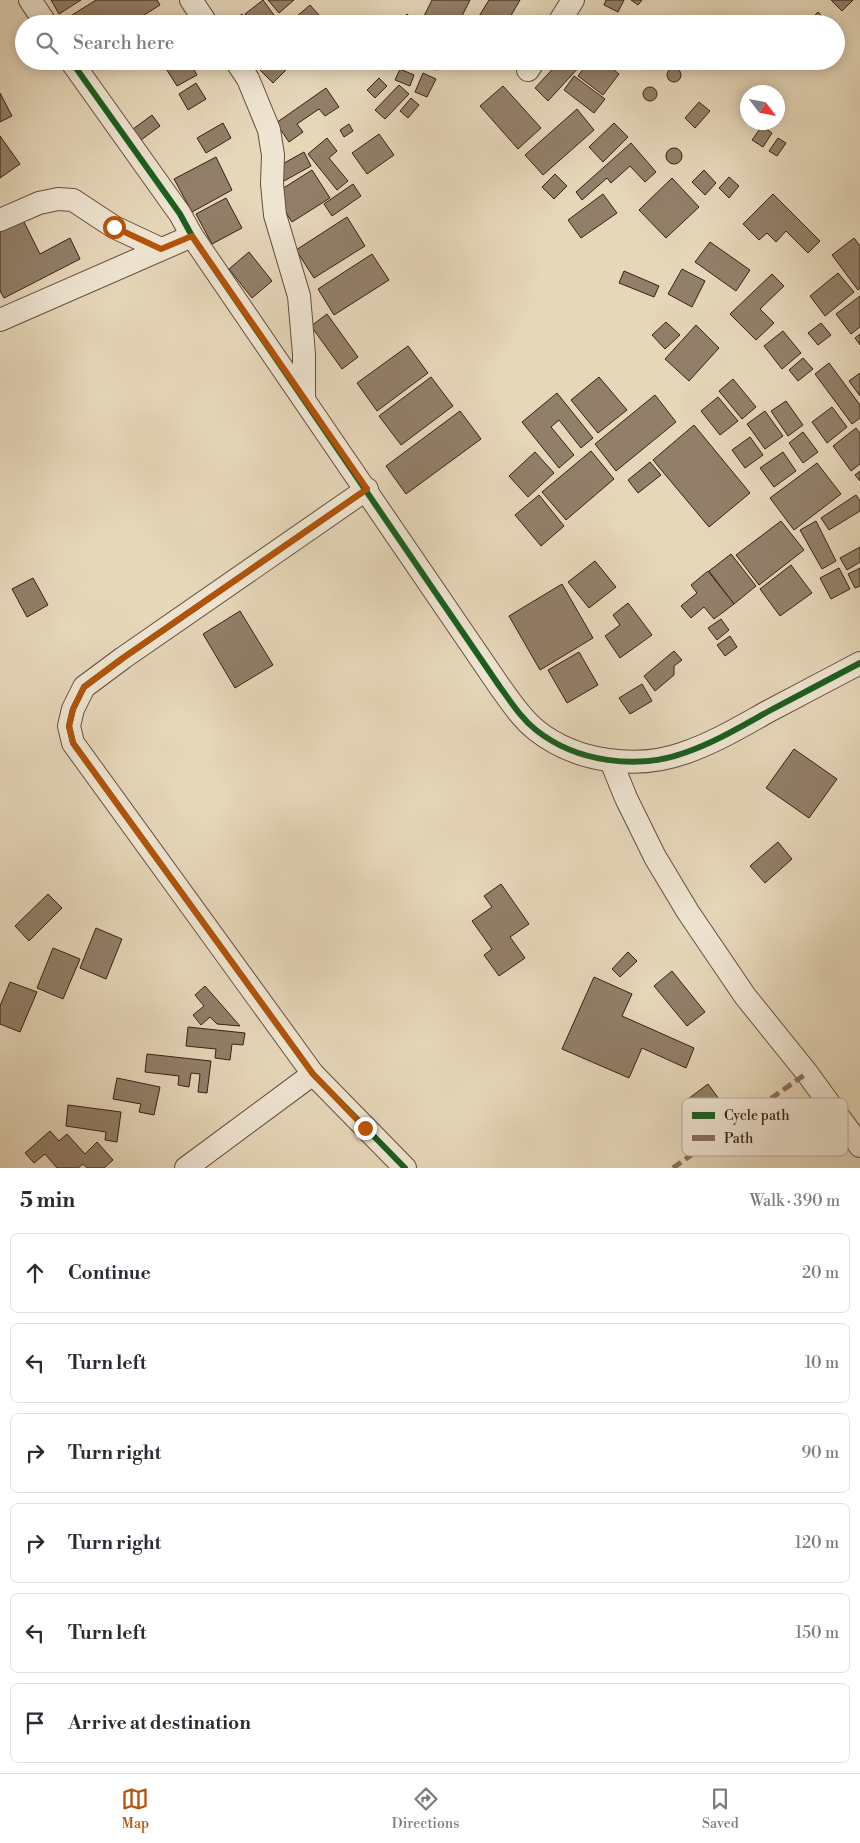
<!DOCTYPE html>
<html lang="en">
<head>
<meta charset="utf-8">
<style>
	:root { --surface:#fff; --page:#f7f7f7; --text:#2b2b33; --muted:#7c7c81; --line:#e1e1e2; --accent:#b45309 }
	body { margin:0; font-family:"Libre Bodoni",serif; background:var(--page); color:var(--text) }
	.compass { position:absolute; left:740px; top:85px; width:45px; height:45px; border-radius:50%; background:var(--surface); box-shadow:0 2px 12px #0003; rotate:122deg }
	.stop { position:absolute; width:15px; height:15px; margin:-11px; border:4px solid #b45309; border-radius:50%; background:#fff }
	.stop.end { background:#b45309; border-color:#fff; box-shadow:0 1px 5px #0008 }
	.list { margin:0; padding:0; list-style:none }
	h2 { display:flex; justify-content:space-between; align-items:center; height:65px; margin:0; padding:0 20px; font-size:21px }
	h2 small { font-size:16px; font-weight:400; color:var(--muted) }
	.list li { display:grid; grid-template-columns:32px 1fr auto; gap:15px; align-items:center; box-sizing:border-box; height:80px; margin:0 10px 10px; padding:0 10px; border:1px solid var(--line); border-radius:8px }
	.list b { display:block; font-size:19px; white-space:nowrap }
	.list em { font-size:16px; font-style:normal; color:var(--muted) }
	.icon { flex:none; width:28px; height:28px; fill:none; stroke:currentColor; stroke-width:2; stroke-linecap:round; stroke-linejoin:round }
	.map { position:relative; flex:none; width:860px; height:1168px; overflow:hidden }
	.search { position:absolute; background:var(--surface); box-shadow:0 2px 12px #0003; left:15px; right:15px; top:15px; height:55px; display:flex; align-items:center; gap:12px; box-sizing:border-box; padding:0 18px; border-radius:28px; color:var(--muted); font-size:19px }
	.sheet { height:605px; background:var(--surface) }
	nav { display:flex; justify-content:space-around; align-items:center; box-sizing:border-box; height:70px; border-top:1px solid var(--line); background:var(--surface); font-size:14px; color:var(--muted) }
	nav a { display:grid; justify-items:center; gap:2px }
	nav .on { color:var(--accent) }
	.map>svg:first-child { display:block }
</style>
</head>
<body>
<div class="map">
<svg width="860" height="1168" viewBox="0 0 860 1168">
	<rect width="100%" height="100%" fill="#e6d7b9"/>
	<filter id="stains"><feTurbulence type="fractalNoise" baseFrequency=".004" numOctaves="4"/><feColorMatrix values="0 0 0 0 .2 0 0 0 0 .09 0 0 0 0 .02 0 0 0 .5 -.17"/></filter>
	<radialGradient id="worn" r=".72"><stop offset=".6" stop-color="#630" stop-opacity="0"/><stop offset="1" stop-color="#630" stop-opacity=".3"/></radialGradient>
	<!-- building -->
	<g fill="#927f69" stroke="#382012">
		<polygon points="51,0 81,0 59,14"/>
		<polygon points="96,0 157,0 160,5 130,24 62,24 61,22"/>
		<polygon points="263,0 279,22 276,24 252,24 245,14"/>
		<polygon points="268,0 294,0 279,13"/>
		<polygon points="432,0 470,0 458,24 439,24 424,16"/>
		<polygon points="489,0 520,0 506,24 481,24 476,21"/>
		<polygon points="606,0 624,0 618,12 604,5"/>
		<polygon points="631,0 642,0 638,5"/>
		<polygon points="831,0 853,0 842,11"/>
		<polygon points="310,5 327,24 289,24 289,23"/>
		<polygon points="818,12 829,24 806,24"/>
		<polygon points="242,14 249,24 229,24"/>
		<polygon points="407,14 416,22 415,24 399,24"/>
		<polygon points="96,61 107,61 99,66"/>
		<polygon points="176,61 189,61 197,75 177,86 165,67"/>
		<polygon points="255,61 279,61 287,69 273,83 253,63"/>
		<polygon points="321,61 336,61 328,69"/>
		<polygon points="402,61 417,61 416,68 401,64"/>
		<polygon points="425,61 439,61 437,70 424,67"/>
		<polygon points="457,61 470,61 466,67"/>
		<polygon points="560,61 575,61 580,66 548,101 535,88"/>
		<polygon points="589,61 603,61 619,74 603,95 578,76"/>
		<polygon points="659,61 669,61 669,65 667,68 663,68 659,65"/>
		<circle cx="674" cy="75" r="7"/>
		<polygon points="400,69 414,75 410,86 395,80"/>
		<polygon points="423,73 436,79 427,97 415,92"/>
		<polygon points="574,76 605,99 594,113 564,90"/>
		<polygon points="379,78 387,86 375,98 367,90"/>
		<polygon points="196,83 206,99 188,110 179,94"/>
		<polygon points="399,85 409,94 385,119 375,110"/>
		<polygon points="503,86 541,128 518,149 480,106"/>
		<circle cx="650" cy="94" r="7"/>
		<polygon points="326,88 339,107 325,116 319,109 297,124 303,132 289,142 276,123"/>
		<polygon points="0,93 12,116 0,122"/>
		<polygon points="411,98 419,105 408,118 400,111"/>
		<polygon points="699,102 710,111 695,128 685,118"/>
		<polygon points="577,109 594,130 543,175 525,155"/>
		<polygon points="152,115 160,126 137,143 129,132"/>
		<polygon points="223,123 231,138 206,153 197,138"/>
		<polygon points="614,123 628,137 603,162 589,147"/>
		<polygon points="349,124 353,131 344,137 340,130"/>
		<polygon points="762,126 772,133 763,147 752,140"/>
		<polygon points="379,134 394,155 367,174 352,153"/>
		<polygon points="0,136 20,164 0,178"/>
		<polygon points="327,138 337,151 329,158 348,181 337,190 308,154"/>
		<polygon points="778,138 786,143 777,156 769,151"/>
		<polygon points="631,143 656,172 645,182 630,166 611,183 607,178 582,200 576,192"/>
		<circle cx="674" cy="156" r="8"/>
		<polygon points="304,152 311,166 284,181 277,167"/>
		<polygon points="216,157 232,190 192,212 174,179"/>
		<polygon points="312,170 330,198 292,222 274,194"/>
		<polygon points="704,170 716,183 705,195 692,182"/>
		<polygon points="555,174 567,186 554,199 542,187"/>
		<polygon points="729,177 739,186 729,198 719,188"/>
		<polygon points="672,178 699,207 666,238 639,210"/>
		<polygon points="353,184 361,196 332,216 324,204"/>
		<polygon points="603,194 617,213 581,238 568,220"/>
		<polygon points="773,194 820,241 808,253 786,231 776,242 767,233 759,240 743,224"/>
		<polygon points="226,198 242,228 212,244 196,214"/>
		<polygon points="21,216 40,254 70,238 80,259 4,298 0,291 0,227"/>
		<polygon points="347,217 365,246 314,278 296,250"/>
		<polygon points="854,238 860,246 860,288 858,290 832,255"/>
		<polygon points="710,242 750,270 736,291 695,262"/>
		<polygon points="249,252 272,281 252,298 229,269"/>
		<polygon points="372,254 389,280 334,315 318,289"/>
		<polygon points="682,269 705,281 692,307 668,294"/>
		<polygon points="624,271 659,286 654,297 619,283"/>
		<polygon points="838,273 854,292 825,316 810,296"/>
		<polygon points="772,274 784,286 760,309 774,323 756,340 730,314"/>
		<polygon points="860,296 860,327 851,334 836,314"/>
		<polygon points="327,314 358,357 342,369 311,326"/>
		<polygon points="666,322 680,335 665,349 652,335"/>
		<polygon points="821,323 831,335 818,345 808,333"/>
		<polygon points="696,325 719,348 689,381 665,359"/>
		<polygon points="783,331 801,353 782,369 764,346"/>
		<polygon points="860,334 860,345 855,338"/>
		<polygon points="408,346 428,373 377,411 357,383"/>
		<polygon points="803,358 813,369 798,381 789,370"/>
		<polygon points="829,363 860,405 860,418 852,424 815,374"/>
		<polygon points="860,373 860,396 849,381"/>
		<polygon points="431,377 453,406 401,445 379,416"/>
		<polygon points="599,377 627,410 598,433 571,400"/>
		<polygon points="733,379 756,407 742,419 719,391"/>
		<polygon points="557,393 593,438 581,448 559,420 551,427 574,455 559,468 522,422"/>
		<polygon points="655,395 676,422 616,471 595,444"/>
		<polygon points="718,397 738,421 720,435 701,411"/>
		<polygon points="786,401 803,425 788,436 771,411"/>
		<polygon points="832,407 847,427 827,443 812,422"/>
		<polygon points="460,411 481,439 406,494 386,466"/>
		<polygon points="765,411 783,436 765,449 747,424"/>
		<polygon points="694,425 750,493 709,527 653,460"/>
		<polygon points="856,428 860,433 860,464 851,471 833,446"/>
		<polygon points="803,432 818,452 803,463 789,443"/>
		<polygon points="750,437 763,455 745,468 732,450"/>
		<polygon points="591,451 614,479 566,520 542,492"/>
		<polygon points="535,452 554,473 528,497 509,476"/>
		<polygon points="783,452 796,471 774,487 760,468"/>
		<polygon points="650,462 661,475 638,493 628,480"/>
		<polygon points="817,463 841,494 794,530 770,498"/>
		<polygon points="860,471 860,481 855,475"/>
		<polygon points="539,495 564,526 541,546 515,515"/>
		<polygon points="856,495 860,501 860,511 829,530 821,518"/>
		<polygon points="781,521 804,550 759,585 736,555"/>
		<polygon points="816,521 836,561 822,569 800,530"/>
		<polygon points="860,547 860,562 847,570 840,558"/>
		<polygon points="731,554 756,586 734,604 709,571"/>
		<polygon points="595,561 616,587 589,608 568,582"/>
		<polygon points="791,565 812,593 780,616 760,589"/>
		<polygon points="839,568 850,589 831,599 820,578"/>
		<polygon points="860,568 860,586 855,588 848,574"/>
		<polygon points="708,571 734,604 714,619 704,607 691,618 681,606 697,593 691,585"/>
		<polygon points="33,578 48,605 27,617 12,589"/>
		<polygon points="562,584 593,638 540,670 509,616"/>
		<polygon points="628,603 652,635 620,658 605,636 620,625 613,615"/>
		<polygon points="240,611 273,665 235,688 203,634"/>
		<polygon points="721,619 729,630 717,640 708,628"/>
		<polygon points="730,636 737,647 725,656 717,645"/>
		<polygon points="674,651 682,660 674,666 674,675 655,691 644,676"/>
		<polygon points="579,652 598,685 567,703 548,670"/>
		<polygon points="642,684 652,701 630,714 619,698"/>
		<polygon points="794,749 837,779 809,818 766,788"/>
		<polygon points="778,842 792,859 765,883 750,866"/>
		<polygon points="501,884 529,924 510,937 525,958 499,976 484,955 492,949 472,921 492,907 484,896"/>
		<polygon points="48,894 62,908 29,941 15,926"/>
		<polygon points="96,928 122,939 106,979 80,968"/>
		<polygon points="53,948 80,959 63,999 37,988"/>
		<polygon points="628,952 637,961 620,977 612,969"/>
		<polygon points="672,971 705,1012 687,1026 654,986"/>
		<polygon points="594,977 632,994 622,1016 694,1048 686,1068 642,1048 629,1078 562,1049"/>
		<polygon points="10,982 37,992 20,1032 0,1024 0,1006"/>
		<polygon points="205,986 240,1026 217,1024 210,1017 201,1025 193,1015 204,1006 195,995"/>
		<polygon points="188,1027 245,1033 243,1045 232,1044 230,1060 215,1058 216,1049 186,1046"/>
		<polygon points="147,1054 211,1061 207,1093 198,1092 200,1074 191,1073 189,1087 178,1085 179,1076 145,1072"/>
		<polygon points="117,1078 160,1087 154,1115 139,1112 141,1104 113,1099"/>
		<polygon points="708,1084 719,1099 699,1114 688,1099"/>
		<polygon points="68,1105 121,1112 117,1142 105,1140 106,1132 66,1126"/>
		<polygon points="50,1131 59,1141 67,1134 85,1154 97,1142 113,1160 104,1168 87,1168 83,1164 78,1168 57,1168 45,1154 34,1163 25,1153"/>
	</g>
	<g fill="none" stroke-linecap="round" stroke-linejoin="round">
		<!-- minor casing -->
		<g stroke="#644e3c" stroke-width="24">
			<g id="minor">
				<polyline points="30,0 46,24"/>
				<polyline points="191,0 207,24"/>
				<polyline points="558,24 573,0"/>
				<path d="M 71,61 L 180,214 L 192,236 L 500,687 C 511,702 521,718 536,730 C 576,762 637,770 684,753 C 714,743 742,726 769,711 C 799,695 830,679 860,663"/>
				<polyline points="236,61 248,79 269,130 273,155 272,184 275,215 299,296 304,354 304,397"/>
				<polyline points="528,70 534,61"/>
				<polyline points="0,220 39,203 58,199 73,200 114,227 161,249"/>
				<polyline points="0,320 192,236"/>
				<polyline points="367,489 123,658 84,687 73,709 69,726 73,743 313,1074 405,1168"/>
				<polyline points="611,761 626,798 655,857 688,912 745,996 807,1073 860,1146"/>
				<polyline points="186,1168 313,1074"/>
			</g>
		</g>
		<!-- minor -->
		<use href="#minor" stroke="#efe5d2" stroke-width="22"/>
		<!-- quiet -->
		<polyline stroke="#8d6e63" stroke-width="5" stroke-dasharray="10 5" stroke-linecap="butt" points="673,1168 807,1073"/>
		<!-- cycleway casing -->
		<g stroke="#efe5d2" stroke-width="9">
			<g id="cycleway">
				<path d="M 71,61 L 180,214 L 192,236 L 500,687 C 511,702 521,718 536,730 C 576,762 637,770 684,753 C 714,743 742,726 769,711 C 799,695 830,679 860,663"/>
				<polyline points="367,489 123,658 84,687 73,709 69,726 73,743 313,1074 405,1168"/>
			</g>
		</g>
		<!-- cycleway -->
		<use href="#cycleway" stroke="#1b5e20" stroke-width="6"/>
	</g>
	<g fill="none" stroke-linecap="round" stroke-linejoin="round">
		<!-- route -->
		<polyline stroke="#b45309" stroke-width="6" points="114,227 161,249 192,236 367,489 123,658 84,687 73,709 69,726 73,743 313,1074 365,1128"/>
	</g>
	<!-- legend -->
	<rect x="682" y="1098" width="166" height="58" rx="8" fill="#efe5d2" stroke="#b8aa98" stroke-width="1"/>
	<rect x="692" y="1112" width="23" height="7" fill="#1b5e20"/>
	<rect x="692" y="1135" width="23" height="6" fill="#8d6e63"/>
	<g font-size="14" fill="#382012">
		<text x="724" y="1120">Cycle path</text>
		<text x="724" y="1143">Path</text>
	</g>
	<rect width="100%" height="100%" filter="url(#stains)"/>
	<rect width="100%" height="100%" fill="url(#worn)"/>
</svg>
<svg class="compass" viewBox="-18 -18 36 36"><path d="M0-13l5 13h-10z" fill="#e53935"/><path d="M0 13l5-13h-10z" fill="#7c7c81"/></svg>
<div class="stop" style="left:114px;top:227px"></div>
<div class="stop end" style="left:365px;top:1128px"></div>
<div class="search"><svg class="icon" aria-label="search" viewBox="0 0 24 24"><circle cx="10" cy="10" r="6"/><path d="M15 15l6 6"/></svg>Search here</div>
</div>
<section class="sheet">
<h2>5 min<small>Walk · 390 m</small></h2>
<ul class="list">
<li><svg class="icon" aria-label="ahead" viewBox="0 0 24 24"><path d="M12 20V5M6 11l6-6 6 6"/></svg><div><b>Continue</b></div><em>20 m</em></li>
<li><svg class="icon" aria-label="left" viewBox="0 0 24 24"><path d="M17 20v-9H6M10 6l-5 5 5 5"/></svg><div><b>Turn left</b></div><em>10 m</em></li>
<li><svg class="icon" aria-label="right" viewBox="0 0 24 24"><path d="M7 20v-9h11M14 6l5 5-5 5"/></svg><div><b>Turn right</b></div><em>90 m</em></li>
<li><svg class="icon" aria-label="right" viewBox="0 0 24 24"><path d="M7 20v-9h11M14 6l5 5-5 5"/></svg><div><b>Turn right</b></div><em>120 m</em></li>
<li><svg class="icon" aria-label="left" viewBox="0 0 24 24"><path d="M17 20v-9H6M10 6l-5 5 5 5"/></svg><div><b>Turn left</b></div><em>150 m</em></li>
<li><svg class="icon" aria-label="arrive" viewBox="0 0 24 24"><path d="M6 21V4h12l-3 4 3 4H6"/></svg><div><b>Arrive at destination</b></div></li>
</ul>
</section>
<nav>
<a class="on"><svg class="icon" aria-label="map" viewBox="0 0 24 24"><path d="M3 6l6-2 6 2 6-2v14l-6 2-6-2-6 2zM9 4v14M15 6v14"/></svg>Map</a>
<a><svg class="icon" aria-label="directions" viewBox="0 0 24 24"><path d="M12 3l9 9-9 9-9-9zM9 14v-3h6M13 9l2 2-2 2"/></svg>Directions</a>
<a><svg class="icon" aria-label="saved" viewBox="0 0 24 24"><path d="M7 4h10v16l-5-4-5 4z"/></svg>Saved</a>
</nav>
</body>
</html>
